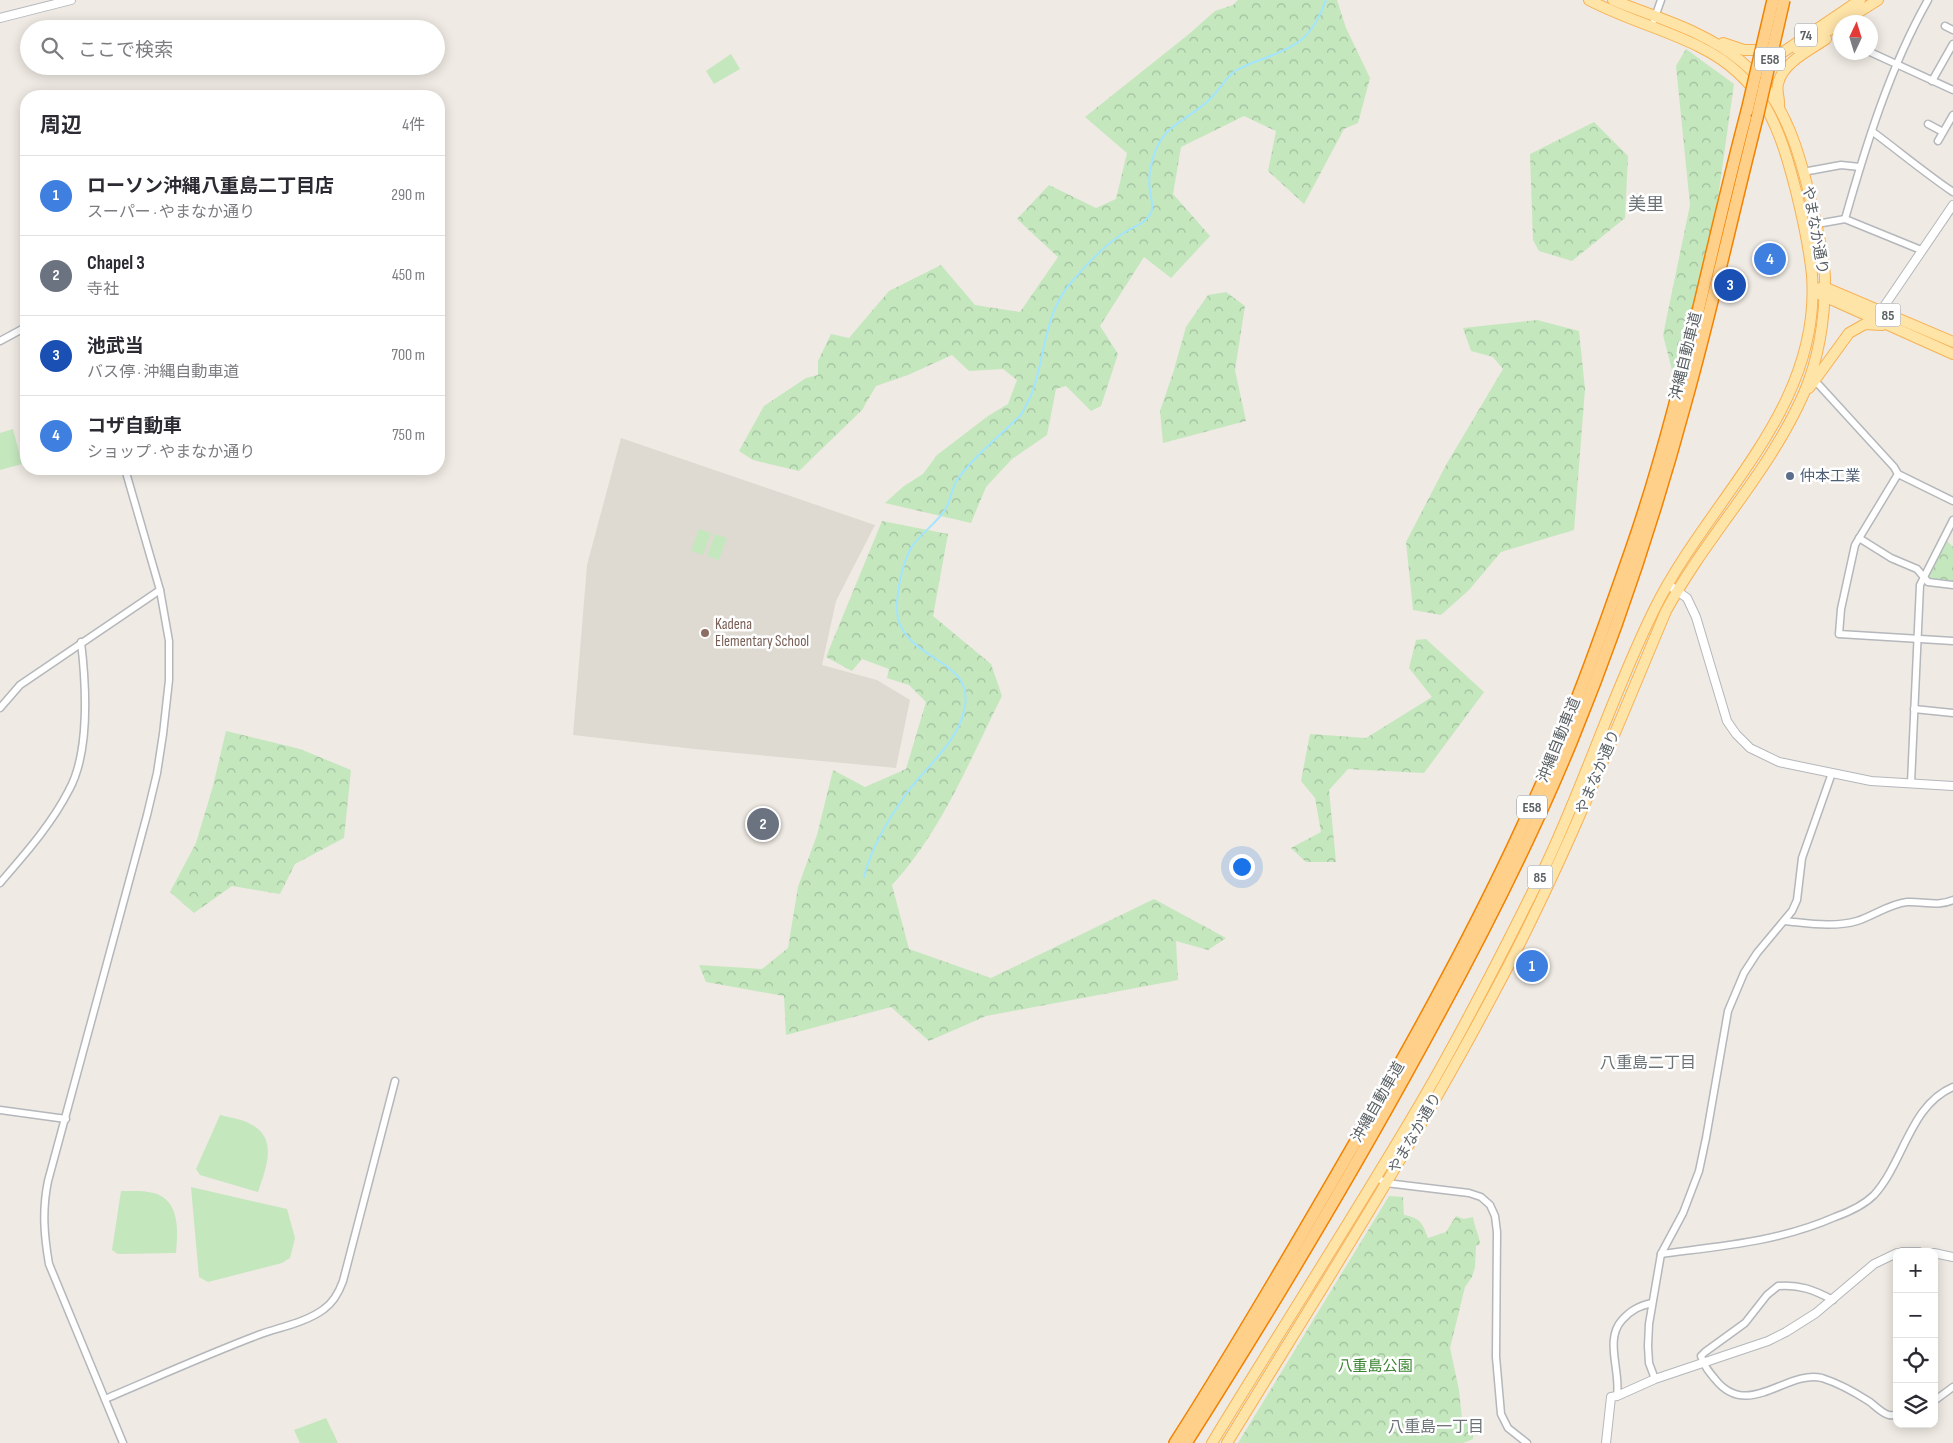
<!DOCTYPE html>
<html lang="ja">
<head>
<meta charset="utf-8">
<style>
	:root { --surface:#fff; --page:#f2f2f3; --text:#2b2b33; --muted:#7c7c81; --line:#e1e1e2; --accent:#d93025 }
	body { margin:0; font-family:"Sofia Sans Condensed","Noto Sans JP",sans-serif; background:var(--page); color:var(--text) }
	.controls { position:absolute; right:15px; bottom:15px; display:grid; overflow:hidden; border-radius:10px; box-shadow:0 2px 12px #0003 }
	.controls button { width:45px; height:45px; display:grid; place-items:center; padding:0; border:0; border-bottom:1px solid var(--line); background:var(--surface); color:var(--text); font:25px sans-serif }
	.compass { position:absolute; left:1833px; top:15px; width:45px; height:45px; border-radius:50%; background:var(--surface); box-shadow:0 2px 12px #0003; rotate:4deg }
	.you { position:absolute; left:1241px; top:866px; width:18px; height:18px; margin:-12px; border:4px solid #fff; border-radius:50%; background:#1a73e8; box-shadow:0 0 0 8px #1a73e833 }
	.badge { display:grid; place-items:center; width:32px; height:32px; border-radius:50%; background:var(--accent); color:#fff; font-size:16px; font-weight:700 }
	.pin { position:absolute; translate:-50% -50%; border:2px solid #fff; box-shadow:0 1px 5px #0006 }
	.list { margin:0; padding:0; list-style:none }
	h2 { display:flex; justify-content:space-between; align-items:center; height:65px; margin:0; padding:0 20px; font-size:21px }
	h2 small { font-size:16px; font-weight:400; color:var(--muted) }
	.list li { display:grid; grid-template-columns:32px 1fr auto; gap:15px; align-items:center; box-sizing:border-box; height:80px; padding:0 20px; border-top:1px solid var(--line) }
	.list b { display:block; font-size:19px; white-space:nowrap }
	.list p { margin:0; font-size:16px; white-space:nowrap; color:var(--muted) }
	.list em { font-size:16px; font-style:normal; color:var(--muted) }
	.icon { flex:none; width:28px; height:28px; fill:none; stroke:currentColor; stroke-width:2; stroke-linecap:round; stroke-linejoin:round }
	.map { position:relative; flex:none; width:1953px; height:1443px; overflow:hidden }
	.search { position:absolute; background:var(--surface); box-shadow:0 2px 12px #0003; left:20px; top:20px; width:425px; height:55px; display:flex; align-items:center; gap:12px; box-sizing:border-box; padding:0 18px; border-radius:28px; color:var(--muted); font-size:19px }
	.panel { position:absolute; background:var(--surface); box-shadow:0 2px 12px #0003; left:20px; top:90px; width:425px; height:385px; border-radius:20px }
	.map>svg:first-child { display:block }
</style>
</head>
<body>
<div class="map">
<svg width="1953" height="1443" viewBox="0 0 1953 1443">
	<defs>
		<pattern id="forest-crowns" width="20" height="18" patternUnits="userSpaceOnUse" patternTransform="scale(1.25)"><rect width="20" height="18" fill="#c4e7be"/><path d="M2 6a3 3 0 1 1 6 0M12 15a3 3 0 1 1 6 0" fill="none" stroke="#a2bf9e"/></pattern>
	</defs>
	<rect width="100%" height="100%" fill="#efeae3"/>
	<!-- education -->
	<polygon fill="#dfdad1" points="621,438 875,525 836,601 822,665 877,680 910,700 896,768 694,749 573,735 587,565"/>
	<!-- forest -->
	<g fill="url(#forest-crowns)">
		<polygon points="1238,0 1337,0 1346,28 1370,78 1358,123 1344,129 1304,204 1268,171 1276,131 1244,116 1181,147 1173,194 1210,236 1171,278 1144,257 1100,326 1118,354 1101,406 1091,411 1066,386 1056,389 1047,435 1012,459 986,487 971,523 885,503 904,486 923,474 937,455 988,416 1008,404 1017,380 1003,369 969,371 952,355 908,375 876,386 862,410 799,471 753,460 739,451 764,406 806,378 818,375 818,361 831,334 849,338 889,291 941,265 975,305 1020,312 1058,257 1017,219 1049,185 1096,208 1116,199 1127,153 1085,117 1189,34 1215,11 1233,5"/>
		<polygon points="1686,49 1734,84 1714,226 1674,378 1663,335 1690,205 1676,66"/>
		<polygon points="1594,122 1628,156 1625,218 1572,261 1539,251 1533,240 1530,154"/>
		<polygon points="1226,292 1245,306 1235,370 1246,421 1163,443 1160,411 1173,373 1186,327 1208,295"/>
		<polygon points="1537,320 1579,331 1585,389 1574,530 1501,552 1469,590 1441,615 1413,610 1406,542 1446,465 1503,369 1493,357 1471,351 1463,328"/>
		<path d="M 882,521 L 948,534 L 933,616 L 991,664 L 1002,696 C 969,761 942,831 892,885 L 909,949 L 991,978 L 1154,899 L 1226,938 L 1208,950 L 1176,941 L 1178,980 L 986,1016 L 929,1041 L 891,1007 L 786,1035 L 784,996 L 706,982 L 699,965 L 762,969 L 788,948 L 798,887 L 817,835 L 833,770 L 865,787 L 906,769 L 926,702 L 909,685 L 887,678 L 889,669 L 862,659 L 852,671 L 826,657 Z"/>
		<polygon points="1944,538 1953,547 1953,585 1924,579"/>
		<polygon points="1426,639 1484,692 1424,773 1348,769 1329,790 1336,862 1306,862 1291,848 1321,832 1315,798 1301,781 1310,734 1366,738 1432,697 1409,668 1416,640"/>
		<polygon points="226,731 300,749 351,770 344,838 295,864 280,894 232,886 194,913 170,892 196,843 213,786"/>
		<path d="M 1389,1196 L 1403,1197 L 1404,1215 C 1421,1218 1422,1223 1428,1238 L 1446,1232 L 1456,1216 L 1464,1219 L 1473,1217 C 1474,1227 1479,1234 1480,1244 L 1476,1246 L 1475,1267 L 1472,1277 L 1465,1287 L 1450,1348 L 1459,1390 L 1462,1419 L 1472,1419 L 1473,1439 L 1463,1443 L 1238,1443 Z"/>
	</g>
	<!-- garden -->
	<g fill="#c4e7be">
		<polygon points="731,54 740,69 714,84 706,71"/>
		<polygon points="13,429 22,464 0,470 0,433"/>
		<polygon points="699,529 711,533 703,555 691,551"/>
		<polygon points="715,534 727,538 719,560 707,556"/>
		<path d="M 220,1115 C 231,1118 244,1119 254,1126 C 278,1141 265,1171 258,1192 L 200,1175 L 196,1169 Z"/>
		<polygon points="191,1187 287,1209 295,1238 290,1258 282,1263 208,1282 199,1277"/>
		<path d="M 121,1191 C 132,1191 146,1190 157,1194 C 180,1203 178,1232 176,1253 L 118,1254 L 112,1250 Z"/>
		<polygon points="326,1418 338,1443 300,1443 294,1430"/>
	</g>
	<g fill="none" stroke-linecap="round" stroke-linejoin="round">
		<!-- stream -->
		<path stroke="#a3e4ff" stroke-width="2" d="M 864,877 C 872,845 890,816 909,790 C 929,764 960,740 965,706 C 973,661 913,661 899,622 C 893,604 902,564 911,548 C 920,533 938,523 946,508 C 951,500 951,490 957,480 C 974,456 1000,436 1021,415 C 1026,406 1032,395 1035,384 C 1045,351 1046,313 1069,285 C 1086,265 1105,244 1127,231 C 1135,226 1146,223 1151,213 C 1154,206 1151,199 1150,191 C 1147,172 1154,145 1168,131 C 1181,119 1197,112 1210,99 C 1219,90 1225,79 1235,71 C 1244,66 1254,62 1263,59 C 1299,45 1312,38 1326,0"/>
		<!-- minor casing -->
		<g stroke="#b4b7bb" stroke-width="9">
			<g id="minor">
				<polyline points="1654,20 1661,0"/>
				<polyline points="1945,26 1953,30"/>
				<polyline points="1870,52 1953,90"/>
				<polyline points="1932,81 1953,44"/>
				<polyline points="1928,124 1943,132"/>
				<path d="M 1873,132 C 1900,152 1925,173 1953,192"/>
				<polyline points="1938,141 1953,115"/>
				<polyline points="1803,172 1841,165 1860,167"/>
				<path d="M 1845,219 C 1866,145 1890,67 1928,0"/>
				<polyline points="1817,224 1845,219 1921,250"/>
				<polyline points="0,341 26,327"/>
				<polyline points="1814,382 1819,385 1894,467 1898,474 1953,501"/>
				<polyline points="1898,474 1855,545 1841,609 1839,634 1953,641"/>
				<polyline points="1859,538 1891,558 1917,569 1928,582 1953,585"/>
				<polyline points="0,708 20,685 160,590"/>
				<polyline points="1914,709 1953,713"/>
				<polyline points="1911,783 1920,585 1953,520"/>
				<path d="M 0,883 C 25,854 51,825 69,790 C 90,752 86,684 81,642"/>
				<path d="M 1784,921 C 1807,923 1833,928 1857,921 C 1873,916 1889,904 1907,902 C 1923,901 1938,907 1953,900"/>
				<polyline points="0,1110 66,1119"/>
				<polyline points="1376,1177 1386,1183 1469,1193 1481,1197 1490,1205 1495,1216 1497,1232 1496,1357 1501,1414 1508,1428 1527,1443"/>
				<path d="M 1661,1254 C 1721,1246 1778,1242 1835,1217 C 1849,1212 1863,1206 1874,1195 C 1904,1162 1910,1105 1953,1087"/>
				<path d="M 1833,1300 C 1814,1290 1799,1284 1778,1286 L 1767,1295 L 1745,1323 L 1705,1352 L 1701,1356 C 1704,1366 1709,1372 1715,1379 C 1748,1421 1787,1369 1822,1378 C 1838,1383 1856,1393 1870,1402 C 1875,1406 1883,1414 1889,1415 C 1892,1416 1894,1415 1897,1414"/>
				<polyline points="1655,1379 1649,1363 1648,1346 1649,1324 1661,1254 1683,1213 1699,1171 1706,1138 1728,1011 1744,973 1757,953 1792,911 1797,900 1802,858 1832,773"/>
				<path d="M 1617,1396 C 1621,1371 1604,1340 1622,1320 C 1631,1310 1639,1306 1652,1303"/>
				<path d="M 105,1399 C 157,1377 208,1354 261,1334 C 281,1327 307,1322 324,1309 C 334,1302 339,1292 343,1281 L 395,1081"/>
				<polyline points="1934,1401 1953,1387"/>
				<path d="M 123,1443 L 49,1264 C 44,1235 42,1210 48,1181 L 147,815 L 157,773 L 163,734 L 169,680 L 169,641 L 160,590 L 125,469"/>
			</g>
		</g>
		<!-- tertiary casing -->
		<g stroke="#b4b7bb" stroke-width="10">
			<g id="tertiary">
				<polyline points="0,18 71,0"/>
				<polyline points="1884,313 1885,305 1953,205"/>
				<polyline points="1673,588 1687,598 1696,617 1727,721 1736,734 1750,748 1779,762 1871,781 1953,786"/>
				<polyline points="1902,1252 1919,1252"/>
				<polyline points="1934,1253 1953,1257"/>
				<polyline points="1606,1443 1611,1397 1617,1396 1655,1379 1768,1341 1786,1332 1816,1313 1874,1264 1897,1253"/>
			</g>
		</g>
		<!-- primary casing -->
		<g stroke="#f7b154" stroke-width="12">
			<g id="primary">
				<polyline points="1843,22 1878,0"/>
				<polyline points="1723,43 1744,50 1767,50"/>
				<polyline points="1797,49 1840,24"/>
				<polyline points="1767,63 1860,0"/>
				<path d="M 1779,107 C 1780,99 1776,91 1778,84 C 1782,63 1810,50 1826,39"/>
				<polyline points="1820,288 1824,287 1953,342"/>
				<polyline points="1819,294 1953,354"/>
				<polyline points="1809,388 1849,333 1865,324 1882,325"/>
				<path d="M 1212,1443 C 1282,1328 1355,1215 1423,1099 C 1466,1025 1505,948 1543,871 C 1584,786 1612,695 1654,610 C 1708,499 1822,410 1812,275 C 1809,247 1803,219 1796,191 C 1780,128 1763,78 1700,47 C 1664,29 1625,19 1589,0"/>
				<path d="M 1227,1443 C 1318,1294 1413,1146 1495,991 C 1561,869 1612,739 1666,611 C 1707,535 1769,473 1804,393 C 1819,358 1825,316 1825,278 C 1824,255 1818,232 1813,210 C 1801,157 1786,99 1742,62 C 1706,31 1657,18 1613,0"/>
			</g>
		</g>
		<!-- motorway casing -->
		<g stroke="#f28200" stroke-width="14">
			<g id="motorway">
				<path d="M 1175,1443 C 1234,1351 1290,1255 1345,1160 C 1412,1044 1478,926 1533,803 C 1571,721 1601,636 1631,550 C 1681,407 1708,257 1747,111"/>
				<path d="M 1186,1443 C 1275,1303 1360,1161 1438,1016 C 1487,926 1533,835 1572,740 C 1617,630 1655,516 1686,401 C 1712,308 1733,212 1757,118"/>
			</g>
		</g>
		<!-- minor -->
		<use href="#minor" stroke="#fff" stroke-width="6"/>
		<!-- tertiary -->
		<use href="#tertiary" stroke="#fff" stroke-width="8"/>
		<!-- primary -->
		<use href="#primary" stroke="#ffe4a8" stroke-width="10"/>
		<!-- motorway -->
		<use href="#motorway" stroke="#ffd08a" stroke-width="11"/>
		<!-- motorway-bridge casing -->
		<g stroke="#f28200" stroke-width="14" stroke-linecap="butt">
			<g id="motorway-bridge">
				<polyline points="1747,111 1773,0"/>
				<polyline points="1757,118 1784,0"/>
			</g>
		</g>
		<!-- motorway-bridge -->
		<use href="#motorway-bridge" stroke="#ffd08a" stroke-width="11"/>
	</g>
	<!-- markers -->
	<circle fill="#5c6f8a" stroke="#fff" stroke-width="2" cx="1790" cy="476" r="5"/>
	<circle fill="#8d6e63" stroke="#fff" stroke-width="2" cx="705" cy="633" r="5"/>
	<g text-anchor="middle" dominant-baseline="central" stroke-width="5" stroke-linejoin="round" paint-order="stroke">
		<!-- shield labels -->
		<g fill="#fff" stroke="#8c9092" stroke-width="1">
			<rect x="1795" y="23.5" width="22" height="23" rx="4"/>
			<rect x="1755" y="47.5" width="30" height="23" rx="4"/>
			<rect x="1875.5" y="303.5" width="25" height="23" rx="4"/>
			<rect x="1517" y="795.5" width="30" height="23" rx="4"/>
			<rect x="1527.5" y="865.5" width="25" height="23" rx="4"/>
		</g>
		<g font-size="14" font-weight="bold" fill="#5b6164">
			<text x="1806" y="35">74</text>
			<text x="1770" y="59">E58</text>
			<text x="1888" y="315">85</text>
			<text x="1532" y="807">E58</text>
			<text x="1540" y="877">85</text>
		</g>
		<!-- street labels -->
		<g font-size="15" fill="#5b6164" stroke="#fff">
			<text transform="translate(1815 230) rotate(80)">やまなか通り</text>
			<text transform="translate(1686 356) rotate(-76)">沖縄自動車道</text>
			<text transform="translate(1559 740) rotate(-68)">沖縄自動車道</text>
			<text transform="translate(1598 772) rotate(-67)">やまなか通り</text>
			<text transform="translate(1378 1102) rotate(-60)">沖縄自動車道</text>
			<text transform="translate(1415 1133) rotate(-60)">やまなか通り</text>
		</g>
		<!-- service labels -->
		<g font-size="15" fill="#4e5e75" stroke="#fff" text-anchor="start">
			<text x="1800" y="476">仲本工業</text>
		</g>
		<!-- education labels -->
		<g font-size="15" fill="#785e54" stroke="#fff" text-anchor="start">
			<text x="715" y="624">Kadena<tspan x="715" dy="17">Elementary School</tspan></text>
		</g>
		<!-- park labels -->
		<g font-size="15" fill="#3a8631" stroke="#fff">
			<text x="1375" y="1366">八重島公園</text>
		</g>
		<!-- neighbourhood labels -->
		<g font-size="16" fill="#6c7376" stroke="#fff">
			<text x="1648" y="1063">八重島二丁目</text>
			<text x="1436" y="1427">八重島一丁目</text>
		</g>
		<!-- quarter labels -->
		<g font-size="18" fill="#6c7376" stroke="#fff">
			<text x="1646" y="204">美里</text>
		</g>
	</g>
</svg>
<div class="controls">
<button>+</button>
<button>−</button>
<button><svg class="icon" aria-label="locate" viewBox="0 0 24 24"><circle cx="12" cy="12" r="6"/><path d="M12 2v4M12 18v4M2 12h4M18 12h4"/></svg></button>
<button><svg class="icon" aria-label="layers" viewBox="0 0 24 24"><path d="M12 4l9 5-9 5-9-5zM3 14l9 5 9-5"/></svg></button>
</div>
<svg class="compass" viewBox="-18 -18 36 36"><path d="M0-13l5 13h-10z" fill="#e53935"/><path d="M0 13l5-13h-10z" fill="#7c7c81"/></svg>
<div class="you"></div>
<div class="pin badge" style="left:1532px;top:966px;background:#3f7fe0">1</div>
<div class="pin badge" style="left:763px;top:824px;background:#6b7280">2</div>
<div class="pin badge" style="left:1730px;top:285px;background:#1a4fb4">3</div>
<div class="pin badge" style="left:1770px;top:259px;background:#3f7fe0">4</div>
<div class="search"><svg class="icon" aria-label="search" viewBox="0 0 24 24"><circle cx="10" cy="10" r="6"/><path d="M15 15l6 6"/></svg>ここで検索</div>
<section class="panel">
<h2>周辺<small>4件</small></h2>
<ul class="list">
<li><span class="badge" style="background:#3f7fe0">1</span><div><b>ローソン沖縄八重島二丁目店</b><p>スーパー · やまなか通り</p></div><em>290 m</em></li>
<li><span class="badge" style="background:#6b7280">2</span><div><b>Chapel 3</b><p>寺社</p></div><em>450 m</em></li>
<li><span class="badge" style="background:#1a4fb4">3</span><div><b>池武当</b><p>バス停 · 沖縄自動車道</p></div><em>700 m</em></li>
<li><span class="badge" style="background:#3f7fe0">4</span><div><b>コザ自動車</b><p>ショップ · やまなか通り</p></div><em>750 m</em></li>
</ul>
</section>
</div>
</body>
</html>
